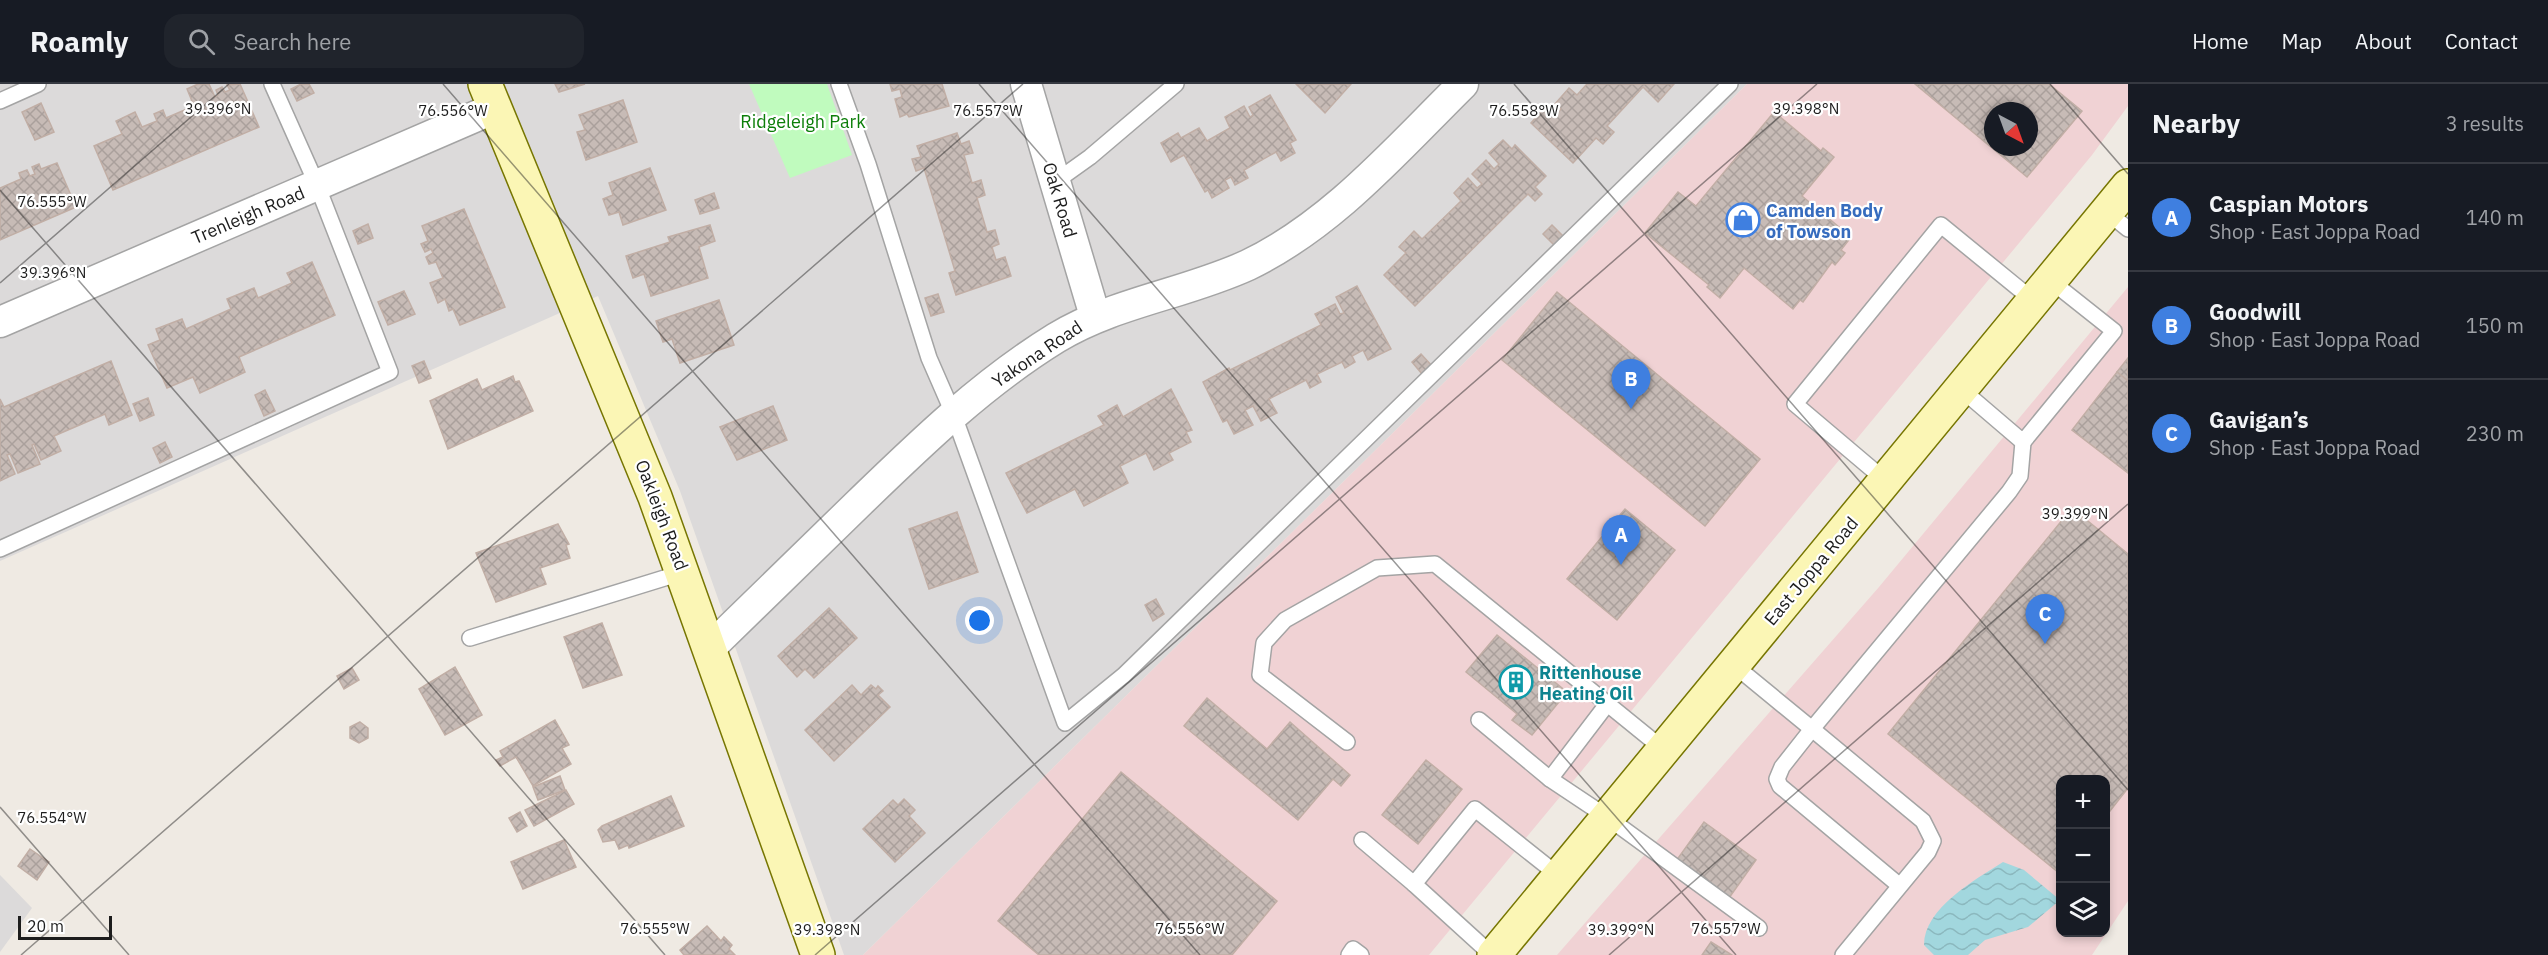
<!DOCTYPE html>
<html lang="en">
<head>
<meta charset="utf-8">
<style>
	:root { --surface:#171b24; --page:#20242c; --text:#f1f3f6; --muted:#9ea1a6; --line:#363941; --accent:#0b8043 }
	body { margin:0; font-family:"IBM Plex Sans",sans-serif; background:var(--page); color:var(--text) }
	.controls { position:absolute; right:18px; bottom:18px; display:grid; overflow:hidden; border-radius:12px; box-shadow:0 3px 9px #0003 }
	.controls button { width:54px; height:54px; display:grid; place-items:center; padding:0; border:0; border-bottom:2px solid var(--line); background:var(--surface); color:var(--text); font:30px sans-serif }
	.compass { position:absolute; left:1984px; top:18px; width:54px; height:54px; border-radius:50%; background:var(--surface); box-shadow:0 3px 9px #0003; rotate:139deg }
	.scale { position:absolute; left:18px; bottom:15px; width:94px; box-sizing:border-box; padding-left:6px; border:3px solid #1d1d1d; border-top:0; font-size:16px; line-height:21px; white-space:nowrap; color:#1d1d1d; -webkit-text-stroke:4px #fff; paint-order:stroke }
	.you { position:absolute; left:980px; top:537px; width:21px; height:21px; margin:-15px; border:4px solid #fff; border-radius:50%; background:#1a73e8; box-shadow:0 0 0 9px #1a73e833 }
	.badge { display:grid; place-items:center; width:39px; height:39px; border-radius:50%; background:var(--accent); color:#fff; font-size:20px; font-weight:700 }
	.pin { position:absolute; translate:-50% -50px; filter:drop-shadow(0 2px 3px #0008) }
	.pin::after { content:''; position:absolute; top:32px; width:21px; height:18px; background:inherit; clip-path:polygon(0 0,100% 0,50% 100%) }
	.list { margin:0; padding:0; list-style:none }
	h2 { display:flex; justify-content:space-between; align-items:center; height:78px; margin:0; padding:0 24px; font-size:26px }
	h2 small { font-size:20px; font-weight:400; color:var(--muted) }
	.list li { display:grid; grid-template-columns:39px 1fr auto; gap:18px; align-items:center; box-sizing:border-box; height:108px; padding:0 24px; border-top:2px solid var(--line) }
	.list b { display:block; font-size:22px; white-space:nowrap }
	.list p { margin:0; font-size:20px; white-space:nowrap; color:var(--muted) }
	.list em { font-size:20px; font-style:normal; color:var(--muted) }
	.icon { flex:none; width:33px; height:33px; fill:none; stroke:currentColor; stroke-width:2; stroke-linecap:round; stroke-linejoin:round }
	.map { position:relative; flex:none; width:2128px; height:871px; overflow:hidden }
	header { display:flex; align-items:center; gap:36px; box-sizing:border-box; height:84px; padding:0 30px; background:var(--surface); border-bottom:2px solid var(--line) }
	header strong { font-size:28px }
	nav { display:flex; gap:33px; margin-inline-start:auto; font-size:21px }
	.search { width:420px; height:54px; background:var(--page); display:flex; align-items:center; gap:15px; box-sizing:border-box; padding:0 21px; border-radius:18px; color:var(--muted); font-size:22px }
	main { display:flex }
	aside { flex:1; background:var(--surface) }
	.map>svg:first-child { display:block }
</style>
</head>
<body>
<header>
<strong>Roamly</strong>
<div class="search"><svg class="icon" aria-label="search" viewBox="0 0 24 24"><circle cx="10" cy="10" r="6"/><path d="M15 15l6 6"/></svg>Search here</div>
<nav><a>Home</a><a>Map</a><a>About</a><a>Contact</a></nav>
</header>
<main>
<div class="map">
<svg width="2128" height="871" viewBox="0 0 2128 871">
	<defs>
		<pattern id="water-waves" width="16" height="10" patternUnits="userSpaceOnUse" patternTransform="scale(1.5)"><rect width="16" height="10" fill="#a2d7de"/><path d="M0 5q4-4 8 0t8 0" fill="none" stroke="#8bb8be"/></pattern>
		<pattern id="building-cross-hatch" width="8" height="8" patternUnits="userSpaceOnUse" patternTransform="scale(1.5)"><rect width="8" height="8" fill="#c7bbb6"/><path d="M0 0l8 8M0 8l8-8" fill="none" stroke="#aaa09c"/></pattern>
	</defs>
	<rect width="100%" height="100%" fill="#efeae3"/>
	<!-- residential -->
	<g fill="#dcdada">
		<polygon points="0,0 1747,0 863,871 844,871 680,407 598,212 0,477"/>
		<polygon points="0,791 32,824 0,868"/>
	</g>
	<!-- commercial -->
	<g fill="#f0d2d4" fill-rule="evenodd">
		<path d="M 1747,0 L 2128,0 L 2128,22 L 2092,71 L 1429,871 L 863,871 ZM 1993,27 L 2029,27 L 2029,63 L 1993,63 Z"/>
		<path d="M 2128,203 L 2128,817 L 2092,871 L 1557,871 L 1879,503 ZM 2060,696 L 2106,696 L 2106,848 L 2060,848 Z"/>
	</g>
	<!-- park -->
	<polygon fill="#c0fbbe" points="749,0 827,0 852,71 790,94"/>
	<!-- water -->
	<path fill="url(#water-waves)" d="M 2003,778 L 2024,786 L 2060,816 L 2028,843 L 1985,856 L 1968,871 L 1934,871 L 1924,861 C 1924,824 1975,796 2003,778 Z"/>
	<!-- building -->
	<g fill="url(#building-cross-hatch)" stroke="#c1aea5" stroke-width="1.5" fill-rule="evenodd">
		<polygon points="198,0 209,0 215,13 218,11 216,6 222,3 225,8 230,6 227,1 240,0 259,43 113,106 94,62 122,50 116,37 135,28 142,43 157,37 154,30 163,26 166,34 194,22 187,5"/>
		<polygon points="301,0 309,0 314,9 297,17 291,5"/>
		<polygon points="555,0 585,0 559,8"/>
		<polygon points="890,0 942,0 949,22 909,33 907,30 900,33 895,15 902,13 900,5 892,7"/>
		<polygon points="1296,0 1351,0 1325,29"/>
		<polygon points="1587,0 1674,0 1658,18 1643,3 1607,42 1614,48 1603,60 1596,54 1573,79 1531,39 1547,21 1557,30 1561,25 1555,20 1569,4 1577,11"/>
		<path d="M 1915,0 L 2049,0 L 2082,27 L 2027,93 ZM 1993,27 L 2029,27 L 2029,63 L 1993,63 Z"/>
		<polygon points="1270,11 1296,56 1290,59 1295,69 1281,77 1276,68 1244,86 1248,94 1235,101 1231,93 1225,96 1229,104 1212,114 1208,106 1205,108 1184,71 1171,78 1161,59 1178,49 1181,54 1199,44 1207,57 1230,44 1225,33 1244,22 1250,33 1253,31 1249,23"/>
		<polygon points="623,16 637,58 586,76 577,48 585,46 579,31"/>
		<polygon points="41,19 54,48 35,56 22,28"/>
		<polygon points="1774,28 1821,67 1823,64 1834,73 1802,112 1851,153 1841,166 1845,169 1835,181 1832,178 1803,218 1800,216 1793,225 1744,184 1720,214 1707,203 1709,201 1645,149 1678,108 1696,122"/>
		<polygon points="957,49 961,60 969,57 973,69 964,71 972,99 981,96 985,111 977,114 987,148 995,146 999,160 992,163 996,176 1005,173 1011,192 956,211 949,189 955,187 924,84 916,87 912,75 921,73 917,62"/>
		<polygon points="1503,56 1512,65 1515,61 1546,92 1535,103 1542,110 1535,117 1528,110 1415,222 1384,191 1406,169 1399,163 1414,147 1422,155 1461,117 1454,109 1468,94 1477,104 1482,100 1472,90 1486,76 1494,85 1499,80 1489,69"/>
		<polygon points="57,79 76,123 0,156 0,104 21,95 19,89 27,86 30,92 35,90 32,83 39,80 41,85"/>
		<polygon points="650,84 666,126 623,141 619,128 609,131 603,115 613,111 609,99"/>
		<polygon points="714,109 719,124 700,130 695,116"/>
		<polygon points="464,125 505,223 460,241 453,225 449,227 445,215 438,219 430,199 443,194 436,178 429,180 426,173 433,169 431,165 425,168 421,160 428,157 422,142"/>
		<polygon points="368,140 373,154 358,160 353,147"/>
		<polygon points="710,141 715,157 699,163 708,194 651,212 644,190 633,194 626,172 670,158 668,153"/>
		<polygon points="1552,141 1563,152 1554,161 1543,150"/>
		<polygon points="312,178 335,231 239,273 245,288 200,309 193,293 167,304 148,261 160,256 156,245 182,235 186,245 231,225 227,215 254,204 258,214 292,199 287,189"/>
		<polygon points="1357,202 1391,265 1368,276 1363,266 1352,272 1355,278 1345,284 1342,278 1317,290 1321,298 1310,304 1306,296 1269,315 1277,329 1261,337 1253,322 1245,326 1253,341 1234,350 1227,336 1223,338 1203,298 1229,284 1230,286 1321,241 1315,230 1335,220 1340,230 1344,229 1336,213"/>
		<polygon points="404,207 415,230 388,241 378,218"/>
		<polygon points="1557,208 1760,375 1705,442 1502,276"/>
		<polygon points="938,210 944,228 931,232 925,214"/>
		<polygon points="719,216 734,261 680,279 672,255 663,258 656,237"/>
		<polygon points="1421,270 1432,282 1422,290 1412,278"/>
		<polygon points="2128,274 2128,297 2117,288"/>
		<polygon points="111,277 132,331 109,341 105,330 54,352 61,367 41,376 34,360 32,361 40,380 18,389 10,370 7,371 15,390 0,397 0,315 4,323"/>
		<polygon points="424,277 431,294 419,299 412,282"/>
		<polygon points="2117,288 2128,297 2128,389 2072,346"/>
		<polygon points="513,292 515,298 519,297 533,327 448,365 430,317 477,295 482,306"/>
		<polygon points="1171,305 1192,346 1186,348 1191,358 1169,369 1173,376 1154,386 1146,369 1120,382 1128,399 1084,422 1075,405 1027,429 1006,389 1104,341 1098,332 1117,321 1123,333"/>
		<polygon points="265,306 275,327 264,332 255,311"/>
		<polygon points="148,314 154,331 140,337 133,320"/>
		<polygon points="773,322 787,356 737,376 720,343"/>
		<polygon points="165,358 172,373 160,379 153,364"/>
		<polygon points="2072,424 2128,470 2128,704 2106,732 2106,696 2060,696 2059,789 1888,650"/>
		<polygon points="1625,425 1675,466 1617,536 1567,495"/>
		<polygon points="957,428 978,488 929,505 909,445"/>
		<polygon points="558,440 569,460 566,461 570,474 540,484 546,500 496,518 476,469"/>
		<polygon points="1156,515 1164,530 1153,537 1145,521"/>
		<polygon points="829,524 857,554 814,594 805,585 797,593 778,572"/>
		<polygon points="602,539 622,591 583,604 564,553"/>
		<polygon points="1497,551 1567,608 1532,651 1512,636 1517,630 1466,588"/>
		<polygon points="455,583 482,631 445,651 419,605"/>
		<polygon points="352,584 359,596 344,605 337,592"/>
		<polygon points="852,601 861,611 871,601 876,605 878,602 883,607 878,611 890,623 834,677 805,646"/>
		<polygon points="1207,614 1267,665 1290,638 1350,691 1341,702 1333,695 1298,736 1184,642"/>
		<polygon points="555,636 569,661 562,664 571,680 533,702 516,673 500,682 496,676 503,673 500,667"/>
		<polygon points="360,638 368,644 368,654 359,659 350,654 350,643"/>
		<polygon points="1426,676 1462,705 1418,760 1382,731"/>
		<polygon points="1121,688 1277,817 1232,871 1039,871 998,837"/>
		<polygon points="560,692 565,706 538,716 533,703"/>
		<polygon points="566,706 574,720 534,742 525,726"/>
		<polygon points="671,712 684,742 629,764 628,761 619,765 615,756 603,758 598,746 602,742"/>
		<polygon points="904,715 915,726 909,732 925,749 895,778 863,745 893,716 898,721"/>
		<polygon points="520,728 527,742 517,748 509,734"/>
		<polygon points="1704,738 1756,776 1729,814 1676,777"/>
		<polygon points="564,756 576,783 523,805 511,778"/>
		<polygon points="30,765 49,778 37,796 18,782"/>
		<polygon points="707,842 721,857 724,853 732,861 729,865 735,871 684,871 680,866"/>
		<polygon points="1711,858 1732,871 1702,871"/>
	</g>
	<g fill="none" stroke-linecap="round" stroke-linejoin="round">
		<!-- lane casing -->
		<g stroke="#a4a4a4" stroke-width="18">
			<g id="lane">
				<polyline points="839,0 868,80 929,274 953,329 1065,639 1124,591 1730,0"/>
				<polyline points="0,17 38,0"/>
				<polyline points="1055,98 1090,73 1176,0"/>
				<polyline points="2107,128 2128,145"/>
				<polyline points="1961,305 2023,358 2114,247 2051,197"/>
				<polyline points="1886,397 1795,320 1941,141 2034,217"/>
				<polyline points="0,465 390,288 317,101 272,0"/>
				<polyline points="470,554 684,488"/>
				<polyline points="1734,581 1812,645 2009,408 2020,392 2023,358"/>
				<polyline points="1608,619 1550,695 1607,733 1759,844"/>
				<polyline points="1479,636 1550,695"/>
				<polyline points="1347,658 1260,591 1264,559 1285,536 1377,484 1435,480 1663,665"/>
				<polyline points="1362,756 1414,800 1475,725 1558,791"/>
				<polyline points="1414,800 1492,871"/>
				<polyline points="1349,871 1353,865 1361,871"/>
				<polyline points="1843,871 1928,768 1933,757 1923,737 1812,645 1782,683 1777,695 1780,702 1900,802"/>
			</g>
		</g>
		<!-- street casing -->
		<g stroke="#a4a4a4" stroke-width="33">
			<g id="street">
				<polyline points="1026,0 1095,232"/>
				<polyline points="0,238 495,24"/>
				<path d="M 710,564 C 761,515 811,466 861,417 C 922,358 983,299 1056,254 C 1115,218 1185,210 1248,181 C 1333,140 1397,65 1463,0"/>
			</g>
		</g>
		<!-- secondary casing -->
		<g stroke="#777602" stroke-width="36">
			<g id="secondary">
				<polyline points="485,0 655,413 818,871"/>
				<polyline points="1494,871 2128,102"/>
			</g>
		</g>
		<!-- lane -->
		<use href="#lane" stroke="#fff" stroke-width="15"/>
		<!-- street -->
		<use href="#street" stroke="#fff" stroke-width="30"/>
		<!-- secondary -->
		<use href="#secondary" stroke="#fbf6b5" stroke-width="33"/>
	</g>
	<!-- ticks -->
	<path fill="none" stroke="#1d1d1d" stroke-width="1.5" stroke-opacity="0.45" d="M 443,0 L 1200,871M 979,0 L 1736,871M 1514,0 L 2128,706M 2050,0 L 2128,90M 0,106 L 665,871M 0,199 L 229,0M 0,723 L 129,871M 21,871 L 1023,0M 815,871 L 1817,0M 1609,871 L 2128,420"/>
	<!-- icons -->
	<defs>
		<g id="shop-ring" transform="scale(1.725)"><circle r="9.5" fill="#fff" stroke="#3f7fe0" stroke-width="1.5"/><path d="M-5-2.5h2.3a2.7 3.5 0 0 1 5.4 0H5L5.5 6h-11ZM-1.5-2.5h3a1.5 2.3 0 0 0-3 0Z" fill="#3f7fe0"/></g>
		<g id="building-ring" transform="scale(1.725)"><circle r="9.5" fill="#fff" stroke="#0f9aa8" stroke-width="1.5"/><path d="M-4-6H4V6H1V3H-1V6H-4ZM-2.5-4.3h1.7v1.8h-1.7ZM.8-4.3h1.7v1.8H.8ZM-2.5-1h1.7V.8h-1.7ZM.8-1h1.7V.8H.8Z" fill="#0f9aa8"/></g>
	</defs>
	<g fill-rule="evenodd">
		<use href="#shop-ring" x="1743" y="136"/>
		<use href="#building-ring" x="1516" y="598"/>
	</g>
	<g text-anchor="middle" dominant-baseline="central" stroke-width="4.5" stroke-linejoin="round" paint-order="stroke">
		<!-- park labels -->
		<g font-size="18" fill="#0c7e09" stroke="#fff">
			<text x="803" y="37">Ridgeleigh Park</text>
		</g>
		<!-- street labels -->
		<g font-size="18" fill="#1d1d1d" stroke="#fff">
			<text transform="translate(1060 116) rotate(73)">Oak Road</text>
			<text transform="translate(248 131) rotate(-23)">Trenleigh Road</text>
			<text transform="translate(1037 270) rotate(-34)">Yakona Road</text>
			<text transform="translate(662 431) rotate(69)">Oakleigh Road</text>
			<text transform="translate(1811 487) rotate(-50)">East Joppa Road</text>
		</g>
		<!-- shop labels -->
		<g font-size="18" font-weight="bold" fill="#366cbe" stroke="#fff" text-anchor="start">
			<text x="1766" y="126">Camden Body<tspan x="1766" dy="21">of Towson</tspan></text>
		</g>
		<!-- culture labels -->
		<g font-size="18" font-weight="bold" fill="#0d838f" stroke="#fff" text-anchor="start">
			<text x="1539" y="588">Rittenhouse<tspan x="1539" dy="21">Heating Oil</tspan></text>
		</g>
	</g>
	<g font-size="15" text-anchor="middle" fill="#1d1d1d" stroke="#fff" stroke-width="4.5" stroke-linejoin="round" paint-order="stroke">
		<text x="218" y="30">39.396°N</text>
		<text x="1806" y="30">39.398°N</text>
		<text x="453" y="32">76.556°W</text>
		<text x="988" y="32">76.557°W</text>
		<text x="1524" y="32">76.558°W</text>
		<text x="52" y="123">76.555°W</text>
		<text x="53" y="194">39.396°N</text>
		<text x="2075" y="435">39.399°N</text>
		<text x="52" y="739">76.554°W</text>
		<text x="655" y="850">76.555°W</text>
		<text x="1190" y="850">76.556°W</text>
		<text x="1726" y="850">76.557°W</text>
		<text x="827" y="851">39.398°N</text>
		<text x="1621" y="851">39.399°N</text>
	</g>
</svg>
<div class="controls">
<button>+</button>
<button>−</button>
<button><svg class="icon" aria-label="layers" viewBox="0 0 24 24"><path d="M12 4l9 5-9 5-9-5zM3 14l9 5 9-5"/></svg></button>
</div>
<svg class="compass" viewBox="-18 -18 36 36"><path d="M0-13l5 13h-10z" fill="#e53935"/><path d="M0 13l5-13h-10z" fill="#9ea1a6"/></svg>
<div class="scale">20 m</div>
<div class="you"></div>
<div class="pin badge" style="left:1621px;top:481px;background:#3f7fe0">A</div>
<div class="pin badge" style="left:1631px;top:325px;background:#3f7fe0">B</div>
<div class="pin badge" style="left:2045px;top:560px;background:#3f7fe0">C</div>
</div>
<aside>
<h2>Nearby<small>3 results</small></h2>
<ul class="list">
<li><span class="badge" style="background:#3f7fe0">A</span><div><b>Caspian Motors</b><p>Shop · East Joppa Road</p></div><em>140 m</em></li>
<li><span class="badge" style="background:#3f7fe0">B</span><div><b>Goodwill</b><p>Shop · East Joppa Road</p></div><em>150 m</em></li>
<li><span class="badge" style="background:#3f7fe0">C</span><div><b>Gavigan’s</b><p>Shop · East Joppa Road</p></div><em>230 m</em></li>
</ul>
</aside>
</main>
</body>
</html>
